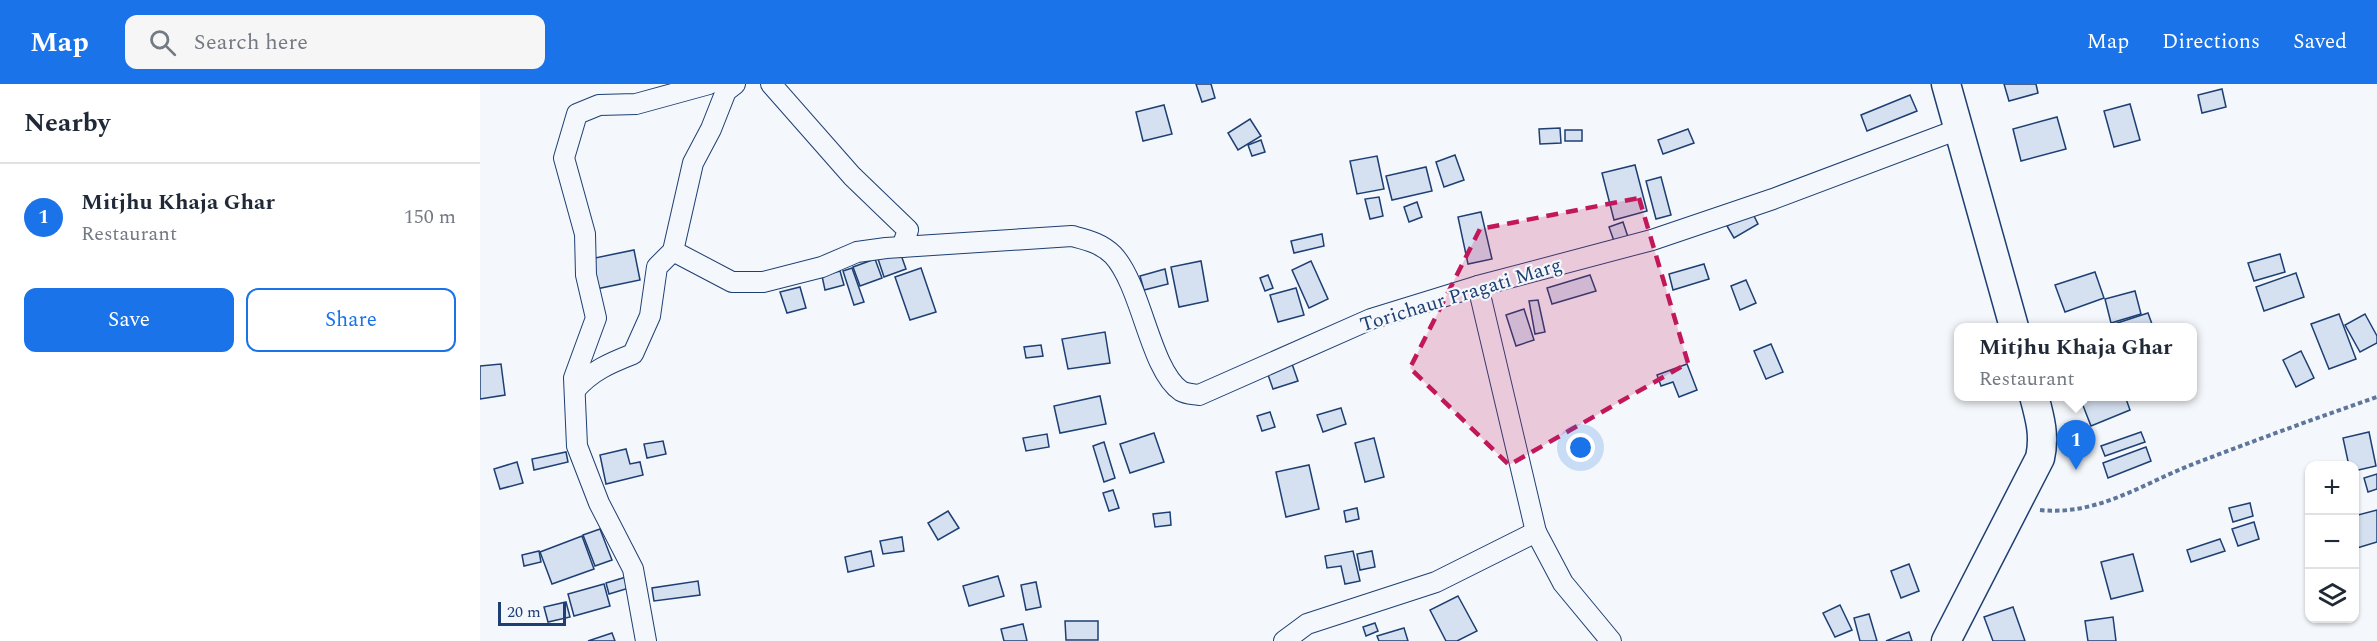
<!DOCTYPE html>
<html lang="en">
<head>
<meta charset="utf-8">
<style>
	:root { --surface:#fff; --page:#f6f6f7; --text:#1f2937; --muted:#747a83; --line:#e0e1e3; --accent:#1a73e8 }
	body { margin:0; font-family:Spectral,serif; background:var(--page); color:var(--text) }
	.controls { position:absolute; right:18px; bottom:18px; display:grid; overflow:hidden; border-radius:12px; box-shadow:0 2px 4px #0004 }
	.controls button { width:54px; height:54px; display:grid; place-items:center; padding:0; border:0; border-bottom:2px solid var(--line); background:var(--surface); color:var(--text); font:30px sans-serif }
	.scale { position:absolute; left:18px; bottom:15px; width:68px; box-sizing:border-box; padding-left:6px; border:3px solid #1d3f73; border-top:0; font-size:16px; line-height:21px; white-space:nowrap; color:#1d3f73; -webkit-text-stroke:4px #f4f7fb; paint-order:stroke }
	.you { position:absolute; left:1101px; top:364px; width:21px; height:21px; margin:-15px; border:4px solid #fff; border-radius:50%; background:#1a73e8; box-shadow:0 0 0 9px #1a73e833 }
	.badge { display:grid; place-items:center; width:39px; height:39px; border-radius:50%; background:var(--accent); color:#fff; font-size:20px; font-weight:700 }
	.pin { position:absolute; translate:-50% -50px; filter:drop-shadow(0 2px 3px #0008) }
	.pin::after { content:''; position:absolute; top:32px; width:21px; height:18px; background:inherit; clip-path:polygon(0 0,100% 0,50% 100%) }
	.popup { position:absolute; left:1474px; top:239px; width:243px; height:78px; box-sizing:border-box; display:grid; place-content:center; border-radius:12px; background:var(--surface); filter:drop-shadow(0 2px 4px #0005); font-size:20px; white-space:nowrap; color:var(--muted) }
	.popup b { font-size:22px; color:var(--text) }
	.popup::after { content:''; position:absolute; left:50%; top:100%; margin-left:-12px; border:12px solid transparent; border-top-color:var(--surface) }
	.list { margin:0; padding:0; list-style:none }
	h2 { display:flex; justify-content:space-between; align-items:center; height:78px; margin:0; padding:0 24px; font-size:26px }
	h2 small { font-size:20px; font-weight:400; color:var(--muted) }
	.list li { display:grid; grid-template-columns:39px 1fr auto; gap:18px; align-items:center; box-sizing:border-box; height:108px; padding:0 24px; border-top:2px solid var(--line) }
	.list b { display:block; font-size:22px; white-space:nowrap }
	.list p { margin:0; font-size:20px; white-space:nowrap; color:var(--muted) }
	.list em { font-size:20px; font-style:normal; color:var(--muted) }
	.actions { display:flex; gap:12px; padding:18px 24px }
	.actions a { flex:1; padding:14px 0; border:2px solid var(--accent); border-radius:12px; text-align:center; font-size:21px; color:var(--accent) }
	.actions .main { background:var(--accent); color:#fff }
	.icon { flex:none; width:33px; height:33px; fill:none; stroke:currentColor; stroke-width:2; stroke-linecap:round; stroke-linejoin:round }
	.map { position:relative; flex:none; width:1897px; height:557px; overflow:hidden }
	header { display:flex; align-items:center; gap:36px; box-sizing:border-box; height:84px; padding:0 30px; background:var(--accent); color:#fff }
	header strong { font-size:28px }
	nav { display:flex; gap:33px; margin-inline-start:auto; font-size:21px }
	.search { width:420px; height:54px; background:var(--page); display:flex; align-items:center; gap:15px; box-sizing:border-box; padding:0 21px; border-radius:12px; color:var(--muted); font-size:22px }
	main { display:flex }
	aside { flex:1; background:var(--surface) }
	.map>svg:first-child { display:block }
</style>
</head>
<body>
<header>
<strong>Map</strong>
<div class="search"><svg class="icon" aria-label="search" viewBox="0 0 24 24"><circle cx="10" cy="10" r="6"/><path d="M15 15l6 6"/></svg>Search here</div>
<nav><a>Map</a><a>Directions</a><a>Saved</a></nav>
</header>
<main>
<aside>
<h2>Nearby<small></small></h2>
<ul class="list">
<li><span class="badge">1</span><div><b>Mitjhu Khaja Ghar</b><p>Restaurant</p></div><em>150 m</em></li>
</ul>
<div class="actions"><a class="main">Save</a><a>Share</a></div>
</aside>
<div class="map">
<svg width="1897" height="557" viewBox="0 0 1897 557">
	<rect width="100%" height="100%" fill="#f4f7fb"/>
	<!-- building -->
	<g fill="#d5e0f0" stroke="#1d3f73" stroke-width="1.5">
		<polygon points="716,0 731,0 735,14 722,18"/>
		<polygon points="1524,0 1556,0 1558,9 1529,17"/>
		<polygon points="1742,5 1746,23 1722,29 1718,11"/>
		<polygon points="1430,11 1437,27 1387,47 1381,31"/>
		<polygon points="1650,20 1660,56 1634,63 1624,27"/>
		<polygon points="684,21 692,50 663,57 656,28"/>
		<polygon points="1577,33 1586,65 1541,77 1533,45"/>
		<polygon points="770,35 781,52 758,66 748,49"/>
		<polygon points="1080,44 1081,59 1060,60 1059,45"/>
		<polygon points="1208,45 1214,59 1183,70 1178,56"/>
		<rect x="1085" y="46" width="17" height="11"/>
		<polygon points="781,56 785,68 772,72 768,61"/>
		<polygon points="975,71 984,96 964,103 956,78"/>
		<polygon points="897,72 904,105 877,110 870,77"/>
		<polygon points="1155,81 1167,127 1134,136 1122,89"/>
		<polygon points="946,83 952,107 912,116 906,92"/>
		<polygon points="1181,93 1191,131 1176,135 1166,97"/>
		<polygon points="899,113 903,132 890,135 885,115"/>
		<polygon points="937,118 942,133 929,138 924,123"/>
		<polygon points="1001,128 1012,175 988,180 978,133"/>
		<polygon points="1272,128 1278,140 1254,154 1247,142"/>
		<polygon points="1143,138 1148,153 1134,157 1129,143"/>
		<polygon points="842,150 844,162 814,169 811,157"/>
		<polygon points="154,166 160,196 116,205 110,175"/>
		<polygon points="420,168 426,185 404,193 398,175"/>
		<polygon points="1800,170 1805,188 1774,197 1768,179"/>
		<polygon points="395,175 402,194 380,202 373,183"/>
		<polygon points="721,177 728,217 699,223 691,183"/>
		<polygon points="831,177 848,215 829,224 812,186"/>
		<polygon points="1224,180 1229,195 1193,206 1189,190"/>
		<polygon points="372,184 384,218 374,221 363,187"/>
		<polygon points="441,184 456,228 430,236 415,193"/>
		<polygon points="685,185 688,200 664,206 660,192"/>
		<polygon points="360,187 364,201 345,206 342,192"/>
		<polygon points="1615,188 1624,214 1585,228 1575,201"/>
		<polygon points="1816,189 1824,213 1784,227 1776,203"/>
		<polygon points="788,191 793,204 785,207 780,194"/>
		<polygon points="1110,191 1116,207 1072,220 1067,204"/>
		<polygon points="1266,196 1276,219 1260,226 1251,202"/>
		<polygon points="320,203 326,224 307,229 300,208"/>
		<polygon points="816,204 824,231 798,238 790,211"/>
		<polygon points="1655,207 1661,230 1631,239 1625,215"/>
		<polygon points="1058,216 1065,248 1055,250 1049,217"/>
		<polygon points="1044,225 1054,256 1036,262 1026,231"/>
		<polygon points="1668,229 1673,243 1625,243"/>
		<polygon points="1859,230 1876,275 1849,285 1831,240"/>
		<polygon points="1885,230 1897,252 1897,259 1880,268 1865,241"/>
		<polygon points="625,248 630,279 588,285 582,255"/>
		<polygon points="1291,260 1303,288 1286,295 1274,267"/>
		<polygon points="561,261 563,272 546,274 544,263"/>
		<polygon points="1821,267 1834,294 1816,303 1803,276"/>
		<polygon points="811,277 818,297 793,305 786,285"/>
		<polygon points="21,280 25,311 0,315 0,282"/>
		<polygon points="1207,280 1217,306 1199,313 1193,298 1181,302 1177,291"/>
		<polygon points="620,312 626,340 580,349 574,322"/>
		<polygon points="1618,312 1645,312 1650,326 1611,342 1602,319"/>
		<polygon points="861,324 866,340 843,348 837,331"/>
		<polygon points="790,328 795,343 782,347 777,332"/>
		<polygon points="1661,348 1665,358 1625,372 1621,362"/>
		<polygon points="1889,348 1896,382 1874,387 1874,382 1869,382 1863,354"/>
		<polygon points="674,349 684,378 650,389 640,360"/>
		<polygon points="567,350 569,363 546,367 543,354"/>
		<polygon points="894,354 904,393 885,398 875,359"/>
		<polygon points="183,357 186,370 167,374 164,360"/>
		<polygon points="624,358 635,394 624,398 613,362"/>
		<polygon points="1666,363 1671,377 1628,394 1623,379"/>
		<polygon points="146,365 150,380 160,378 163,391 126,400 120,371"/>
		<polygon points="86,368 88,378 54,386 52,375"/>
		<polygon points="37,378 43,399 20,405 14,385"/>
		<polygon points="829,381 839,425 806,433 796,388"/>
		<polygon points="1897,390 1897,405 1888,408 1884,394"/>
		<polygon points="633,406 639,424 629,427 623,409"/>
		<polygon points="1770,419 1773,432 1753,438 1749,424"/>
		<polygon points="877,424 879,435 866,438 864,427"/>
		<polygon points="1897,426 1897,458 1877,464 1874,432"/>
		<polygon points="468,427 479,444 458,456 448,439"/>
		<polygon points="690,428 691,441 675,443 673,430"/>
		<polygon points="1774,438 1779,455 1758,462 1752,445"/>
		<polygon points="120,445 132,476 115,482 103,451"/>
		<polygon points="102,452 114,485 72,500 60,468"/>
		<polygon points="422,453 424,467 403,470 400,457"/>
		<polygon points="1740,455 1745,467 1711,478 1707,466"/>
		<polygon points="59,467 61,478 44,482 42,471"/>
		<polygon points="391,467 394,482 368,488 365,473"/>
		<polygon points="873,467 880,497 865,500 861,482 847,484 845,472"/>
		<polygon points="892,467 895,483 880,486 877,470"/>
		<polygon points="1653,470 1663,507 1631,515 1621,478"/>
		<polygon points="1429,480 1439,507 1421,514 1411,487"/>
		<polygon points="518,492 524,512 489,522 483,502"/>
		<polygon points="146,493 149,504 129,510 126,499"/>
		<polygon points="218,497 220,511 174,517 172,504"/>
		<polygon points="556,498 561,523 546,526 541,501"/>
		<polygon points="124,500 130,522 94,532 88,510"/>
		<polygon points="978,512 997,547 977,557 966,557 950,526"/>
		<polygon points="86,518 90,533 68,538 64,523"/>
		<polygon points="1360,521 1372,546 1355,553 1343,529"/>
		<polygon points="1533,523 1545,557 1513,557 1504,533"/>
		<polygon points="1389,530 1397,557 1380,557 1374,534"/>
		<polygon points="1633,533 1636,557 1608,557 1605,537"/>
		<polygon points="585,537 618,537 618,556 586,556"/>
		<polygon points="895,539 898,547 886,552 883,543"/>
		<polygon points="543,540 547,557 524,557 521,545"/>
		<polygon points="924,544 928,557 899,557 897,552"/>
		<polygon points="1429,548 1432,557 1406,557"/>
		<polygon points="132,549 135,557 108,557"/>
	</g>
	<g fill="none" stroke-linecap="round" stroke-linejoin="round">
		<!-- street casing -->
		<g stroke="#1d3f73" stroke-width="22">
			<g id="street">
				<polyline points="291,0 372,92 428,146 422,163"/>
				<path d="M 193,167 L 252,198 L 283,198 L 342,183 L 377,168 L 406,164 L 592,152 C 607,156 621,159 633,171 C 662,202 670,286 701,307 C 706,310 713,310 719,311 L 891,235 L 998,202 L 1172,156 L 1293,115 L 1479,45"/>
				<polyline points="998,202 1056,448"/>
				<path d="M 95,306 C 111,287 130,279 153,270 L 170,232 L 177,183 L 193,167 L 213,79 L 231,45 L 246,7 L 255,0"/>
				<polyline points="166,557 153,485 119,419 97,362 94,294 116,234 106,191 105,150 84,74 97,30 119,21 156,20 229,0"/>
				<polyline points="804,557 827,540 956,498 1056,448 1083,499 1131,557"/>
			</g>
		</g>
		<!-- secondary casing -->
		<g stroke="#1d3f73" stroke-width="31">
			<g id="secondary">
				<polyline points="1466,0 1534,243"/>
				<path d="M 1466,557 L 1560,374 C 1565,352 1560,334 1554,312"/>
			</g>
		</g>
		<!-- path -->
		<path stroke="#5e769c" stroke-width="4" stroke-dasharray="4.5 3" stroke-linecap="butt" d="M 1560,426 C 1619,432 1663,399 1716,379 C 1776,356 1836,334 1897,313"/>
		<!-- street -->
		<use href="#street" stroke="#f4f7fb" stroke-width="20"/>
		<!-- secondary -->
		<use href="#secondary" stroke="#f4f7fb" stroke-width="28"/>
	</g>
	<!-- marked area -->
	<path fill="#c2185b" fill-opacity="0.2" stroke="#c2185b" stroke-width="4.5" stroke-dasharray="12 8" stroke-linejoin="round" d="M 1159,114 L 1208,279 L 1029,381 L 930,284 L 1000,145 Z"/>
	<g text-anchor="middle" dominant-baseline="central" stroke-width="4.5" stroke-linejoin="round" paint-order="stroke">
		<!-- street labels -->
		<g font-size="20" fill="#1d3f73" stroke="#f4f7fb">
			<text transform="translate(981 211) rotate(-17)">Torichaur Pragati Marg</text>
		</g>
	</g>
</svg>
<div class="controls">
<button>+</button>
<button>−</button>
<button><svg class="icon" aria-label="layers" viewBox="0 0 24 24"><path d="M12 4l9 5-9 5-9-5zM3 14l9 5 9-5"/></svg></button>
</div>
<div class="scale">20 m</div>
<div class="you"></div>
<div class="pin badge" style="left:1596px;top:386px">1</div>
<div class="popup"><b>Mitjhu Khaja Ghar</b>Restaurant</div>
</div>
</main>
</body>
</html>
